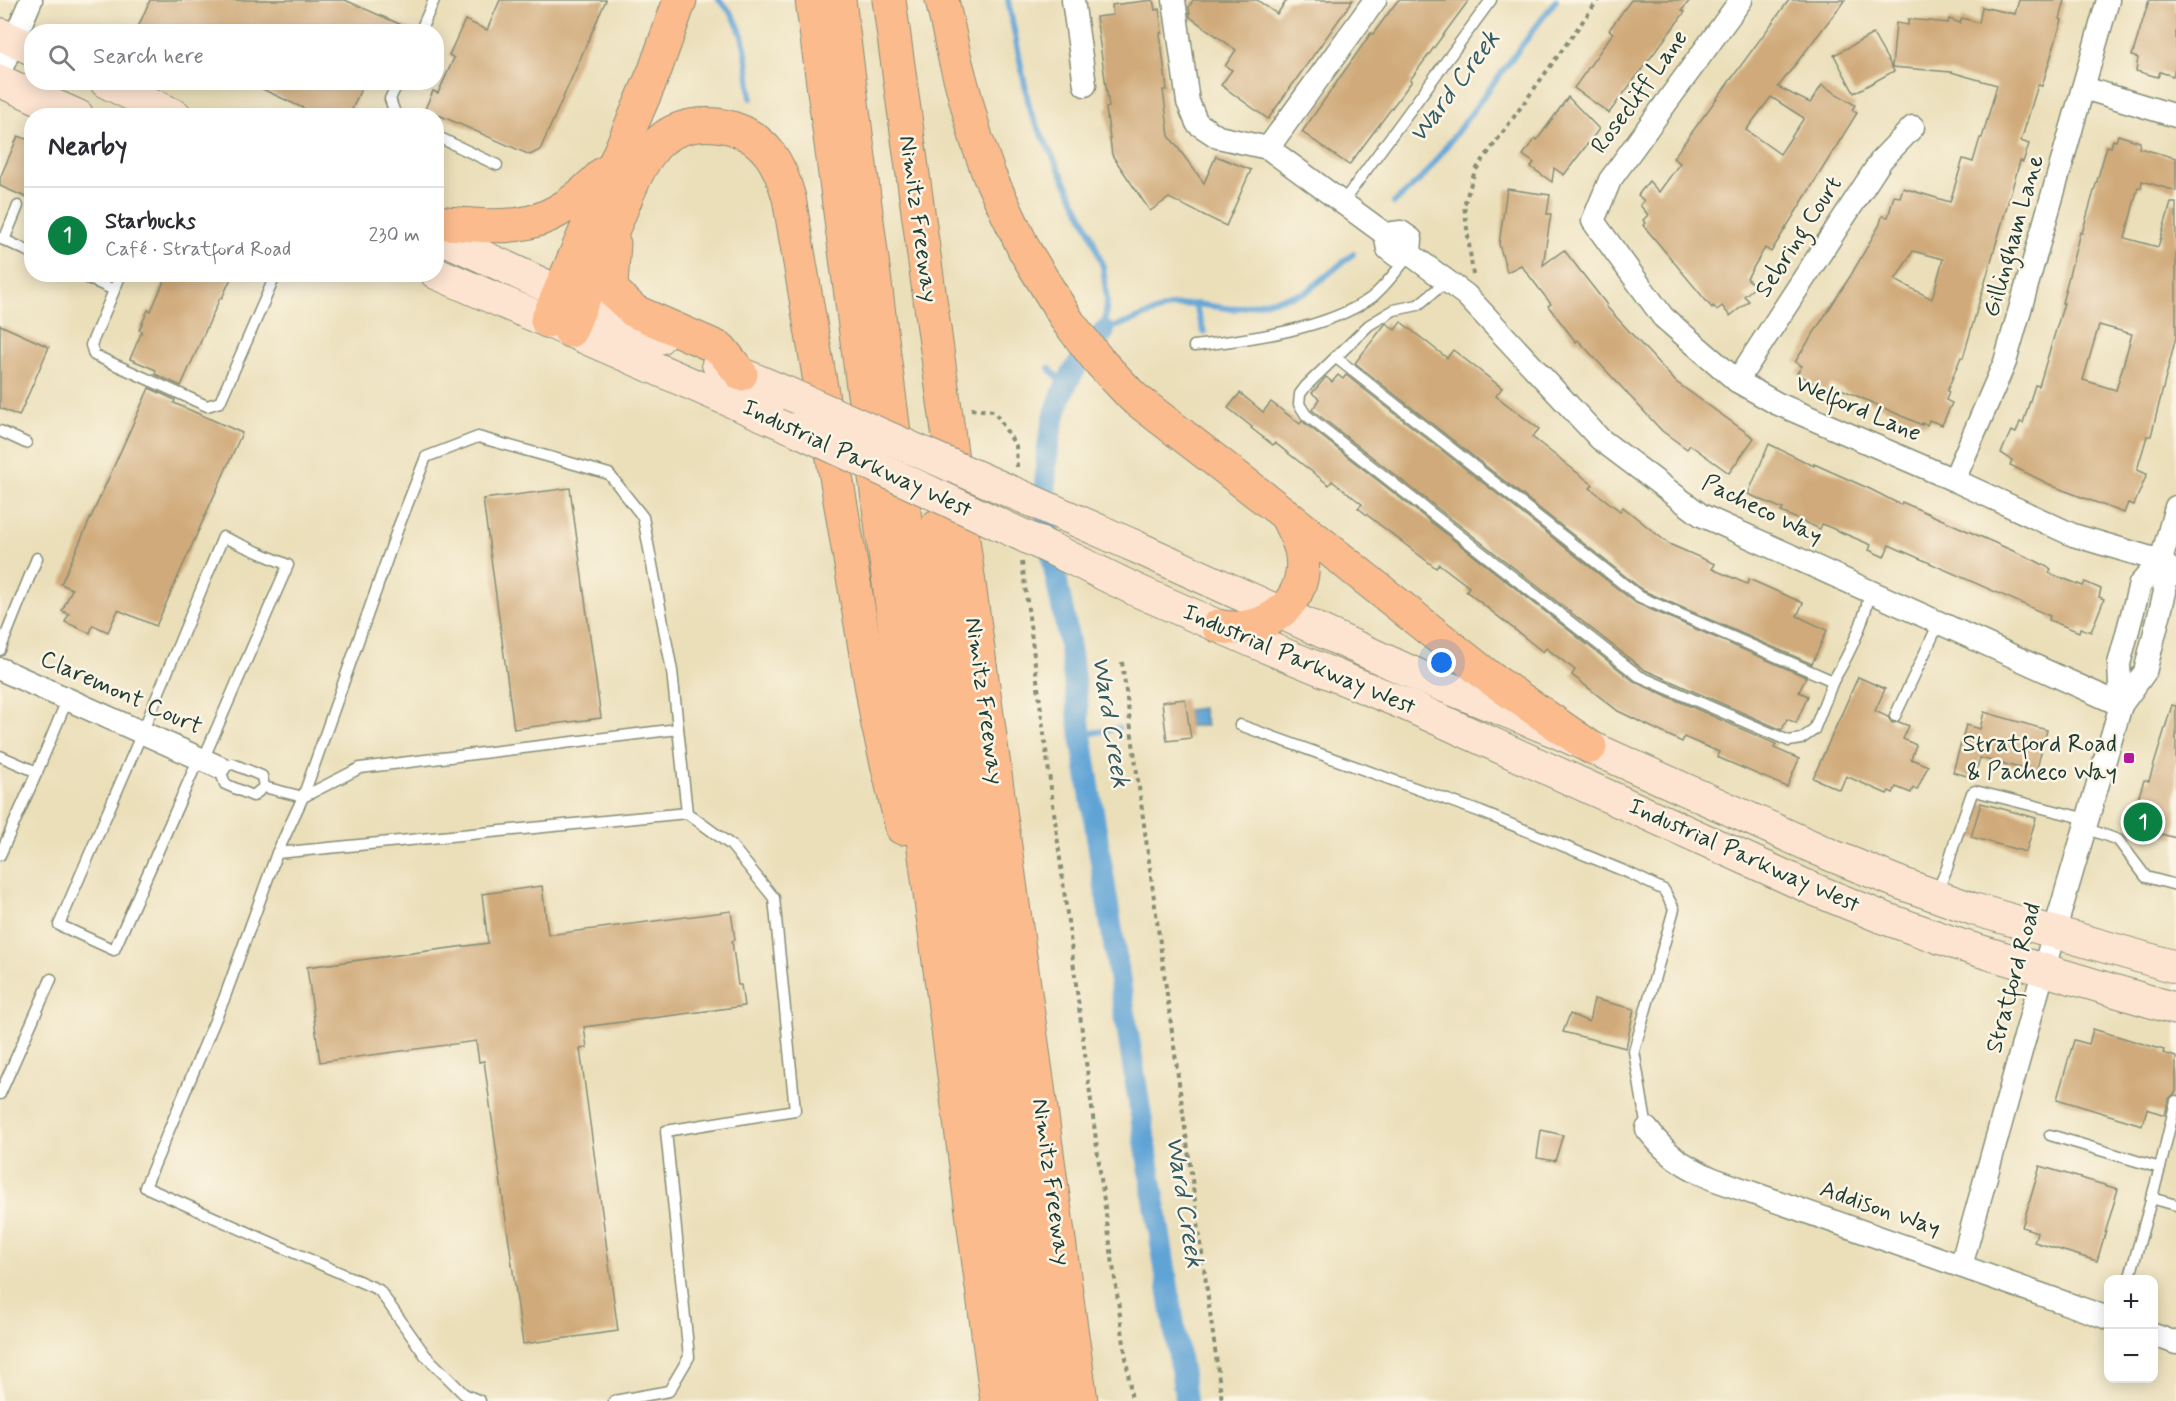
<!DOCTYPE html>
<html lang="en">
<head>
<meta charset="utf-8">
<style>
	:root { --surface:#fff; --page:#f7f7f7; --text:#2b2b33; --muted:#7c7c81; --line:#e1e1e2; --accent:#0b8043 }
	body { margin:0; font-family:Mynerve,sans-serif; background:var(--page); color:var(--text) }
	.controls { position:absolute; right:18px; bottom:18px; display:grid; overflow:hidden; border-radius:12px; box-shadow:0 3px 15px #0003 }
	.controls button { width:54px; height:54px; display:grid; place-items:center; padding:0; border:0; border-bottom:2px solid var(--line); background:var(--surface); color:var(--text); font:30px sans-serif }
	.you { position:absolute; left:1442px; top:663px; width:21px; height:21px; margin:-15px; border:4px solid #fff; border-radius:50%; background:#1a73e8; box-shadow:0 0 0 9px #1a73e833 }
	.badge { display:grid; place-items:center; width:39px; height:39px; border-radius:50%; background:var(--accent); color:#fff; font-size:20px; font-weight:700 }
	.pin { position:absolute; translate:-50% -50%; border:3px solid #fff; box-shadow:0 2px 6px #0006 }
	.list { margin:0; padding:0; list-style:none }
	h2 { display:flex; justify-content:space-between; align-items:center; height:78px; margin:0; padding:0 24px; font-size:26px }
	h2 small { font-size:20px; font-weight:400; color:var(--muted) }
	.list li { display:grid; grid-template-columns:39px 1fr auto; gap:18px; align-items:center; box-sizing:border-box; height:96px; padding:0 24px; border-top:2px solid var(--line) }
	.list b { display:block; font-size:22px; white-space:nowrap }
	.list p { margin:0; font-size:20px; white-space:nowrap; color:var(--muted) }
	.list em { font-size:20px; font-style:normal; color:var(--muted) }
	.icon { flex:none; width:33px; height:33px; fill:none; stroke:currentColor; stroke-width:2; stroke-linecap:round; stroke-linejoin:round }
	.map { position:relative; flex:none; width:2176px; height:1401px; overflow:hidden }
	.search { position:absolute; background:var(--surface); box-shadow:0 3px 15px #0003; left:24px; top:24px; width:420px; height:66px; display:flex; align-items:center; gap:15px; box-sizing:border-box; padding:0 21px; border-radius:24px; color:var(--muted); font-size:22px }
	.panel { position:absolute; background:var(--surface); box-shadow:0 3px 15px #0003; left:24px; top:108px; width:420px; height:174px; border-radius:24px }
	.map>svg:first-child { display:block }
</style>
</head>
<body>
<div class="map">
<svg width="2176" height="1401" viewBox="0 0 2176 1401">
	<rect width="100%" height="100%" fill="#fcf5e5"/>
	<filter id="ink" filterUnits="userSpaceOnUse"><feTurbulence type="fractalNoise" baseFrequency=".0167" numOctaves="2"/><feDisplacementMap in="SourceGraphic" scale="12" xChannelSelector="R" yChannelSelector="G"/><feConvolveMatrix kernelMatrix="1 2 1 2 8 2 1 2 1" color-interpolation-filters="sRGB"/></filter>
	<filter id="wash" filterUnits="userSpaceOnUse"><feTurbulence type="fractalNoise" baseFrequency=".008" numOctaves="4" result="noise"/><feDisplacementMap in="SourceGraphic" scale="24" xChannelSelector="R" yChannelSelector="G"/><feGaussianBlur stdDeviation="1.35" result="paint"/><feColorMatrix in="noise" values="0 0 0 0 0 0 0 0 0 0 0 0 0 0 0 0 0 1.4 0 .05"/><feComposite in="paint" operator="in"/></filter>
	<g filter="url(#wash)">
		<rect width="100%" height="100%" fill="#ebdfba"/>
		<!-- water -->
		<polygon fill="#61a4d6" stroke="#407085" stroke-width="1.5" points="1202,708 1207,726 1189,726 1187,710"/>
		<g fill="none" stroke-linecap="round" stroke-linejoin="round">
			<!-- stream -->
			<g stroke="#61a4d6" stroke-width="6">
				<path d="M 719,0 C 748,24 747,63 751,98"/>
				<polyline points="1008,0 1030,111 1089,229 1103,267 1107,300 1104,331 1171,306 1195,304 1233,309 1305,293 1353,254"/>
				<polyline points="1394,203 1424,176 1556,0"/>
				<polyline points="1195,304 1204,332"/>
				<polyline points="1049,368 1065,386"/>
				<polyline points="1081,735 1119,728"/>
			</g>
			<!-- canal -->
			<path stroke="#61a4d6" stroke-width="22" d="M 1104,331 C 1090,348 1074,367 1065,387 C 1030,467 1049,545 1066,626 C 1073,661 1076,699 1081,735 L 1186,1401"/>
		</g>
		<g id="blocks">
			<!-- building -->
			<g fill="#d0aa7a" fill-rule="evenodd">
				<polygon points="150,0 345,0 413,30 136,32"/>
				<polygon points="500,0 606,0 540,150 530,155 425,109 433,91 438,93 454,58 449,55 465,20 487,30"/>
				<polygon points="1153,0 1155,10 1159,9 1162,33 1160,33 1167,90 1163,90 1169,136 1204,183 1216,156 1251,170 1226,226 1169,198 1150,211 1112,155 1106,108 1109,107 1096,17 1113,15 1112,5"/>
				<polygon points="1193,0 1257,0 1277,14 1287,0 1353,0 1268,119 1221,85 1232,70 1225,66 1236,50 1190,17 1189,7"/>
				<polygon points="1398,0 1469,0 1410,80 1412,81 1349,165 1302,132 1371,33 1373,34"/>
				<polygon points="1631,0 1690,0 1682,10 1685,12 1609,113 1574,88 1613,33 1609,30"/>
				<path d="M 1789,0 L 1845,0 L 1778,87 L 1810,103 L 1822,85 L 1855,105 L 1852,110 L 1857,113 L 1771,252 L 1765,248 L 1747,278 L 1755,287 L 1744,296 L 1749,301 L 1730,316 L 1722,306 L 1717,310 L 1713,306 L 1712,308 L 1643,225 L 1645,223 L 1643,220 L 1648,215 L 1640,205 L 1644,201 L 1638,195 L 1649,181 L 1659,192 L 1680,163 L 1673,158 ZM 1771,97 L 1804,118 L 1780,154 L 1746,130 Z"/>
				<path d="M 2019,0 L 2065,0 L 2060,19 L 2062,20 L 2042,86 L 2038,85 L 2021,141 L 2029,144 L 2023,162 L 2020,161 L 1963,358 L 1961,357 L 1947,391 L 1949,392 L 1946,400 L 1952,403 L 1942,425 L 1929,420 L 1927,425 L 1922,423 L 1922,425 L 1830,384 L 1826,391 L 1797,373 L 1802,366 L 1795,362 L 1851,275 L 1880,224 L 1882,216 L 1888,217 L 1894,196 L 1900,197 L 1903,188 L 1950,202 L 1963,159 L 1973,162 L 1980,138 L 1982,138 L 1997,85 L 1951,72 L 1892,67 L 1896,23 L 1908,25 L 1908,19 L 1948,23 L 1949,19 L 1960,23 L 1962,18 L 1979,23 L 1982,7 L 2015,14 ZM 1913,251 L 1943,259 L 1932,299 L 1895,280 Z"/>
				<polygon points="2149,0 2176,0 2176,64 2173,76 2160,72 2158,77 2136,71 2138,58 2132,56"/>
				<polygon points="1873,34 1894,71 1854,93 1834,55"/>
				<polygon points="247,82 364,82 349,116 320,116"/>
				<polygon points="1568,97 1599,129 1564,175 1554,168 1552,182 1531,167 1534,163 1523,155 1535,138 1537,140"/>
				<path d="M 2118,135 L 2140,142 L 2139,148 L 2176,158 L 2176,191 L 2142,181 L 2141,188 L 2138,187 L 2125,238 L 2158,247 L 2171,203 L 2176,203 L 2176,337 L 2151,436 L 2147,436 L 2137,470 L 2147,474 L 2134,505 L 2128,503 L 2124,513 L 2055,487 L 2010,465 L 2012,460 L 2001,453 L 2011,431 L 2016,433 L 2020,422 L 2023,423 L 2035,385 L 2039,386 L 2064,303 L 2062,303 L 2080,232 L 2082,233 L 2107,146 L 2111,147 L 2113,140 L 2116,141 ZM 2099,325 L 2132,334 L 2116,390 L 2083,380 Z"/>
				<polygon points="18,136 32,141 32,200 0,186 0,178"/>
				<polygon points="1507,189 1550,195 1547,214 1551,214 1543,265 1564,250 1607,305 1606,306 1676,382 1754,438 1729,473 1690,445 1687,449 1662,431 1578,340 1576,342 1548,306 1551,304 1521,265 1507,272 1499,244"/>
				<polygon points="167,274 233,274 222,298 220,298 181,386 155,374 156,370 130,359 142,331 139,330 148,310 151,311"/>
				<polygon points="1401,322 1447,358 1453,350 1502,388 1496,396 1539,429 1532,437 1593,485 1590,488 1620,511 1623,507 1669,544 1715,564 1712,569 1747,584 1749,579 1803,603 1797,616 1827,630 1812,664 1644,591 1355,363 1386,323 1395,330"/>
				<polygon points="0,325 49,347 19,416 0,408"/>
				<polygon points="1338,375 1343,379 1346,375 1636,603 1806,677 1799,692 1808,696 1796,723 1787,719 1782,730 1643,669 1312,410 1319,399 1312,393 1326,377 1332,382"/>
				<polygon points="149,388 175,400 174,403 242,433 156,626 118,610 108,632 93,625 90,633 65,622 69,614 62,611 72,589 61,584"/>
				<polygon points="1240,393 1263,412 1271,402 1300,424 1302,421 1635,682 1776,744 1774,748 1799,759 1787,787 1717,757 1719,752 1684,737 1682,742 1618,711 1572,675 1575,670 1546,648 1543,652 1466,591 1469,587 1439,564 1436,568 1358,508 1362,504 1332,481 1329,485 1275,443 1273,445 1251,428 1252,427 1228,408"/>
				<polygon points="1769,444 1814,466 1814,464 1870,489 1901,505 1902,502 2036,561 2051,569 2049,573 2083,586 2085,582 2101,589 2099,597 2104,599 2091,632 2080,628 2079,632 2049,620 2050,616 1889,545 1884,557 1869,550 1871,545 1822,524 1820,529 1781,512 1783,509 1748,494"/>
				<polygon points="570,488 601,718 514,729 483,499"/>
				<polygon points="1858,677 1885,689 1875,711 1888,717 1892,723 1899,722 1909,726 1903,739 1916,745 1911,759 1928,766 1917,790 1913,788 1911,793 1896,787 1893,793 1889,791 1887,794 1846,776 1840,790 1813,778"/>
				<polygon points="1185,699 1191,738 1167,741 1162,702"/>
				<polygon points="2172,705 2176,706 2176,838 2161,834 2160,836 2149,833 2149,836 2128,830 2144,780 2149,781"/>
				<polygon points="1984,712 2047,730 2036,772 1980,758 1974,778 1953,772 1966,725 1980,729"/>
				<polygon points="1981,803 2036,818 2026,852 1971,837"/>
				<polygon points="542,886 548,935 731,911 735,940 732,941 738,985 741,985 744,1006 584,1027 587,1048 580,1049 618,1331 523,1344 484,1061 479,1062 476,1041 320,1062 307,967 488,943 482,894"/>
				<polygon points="1594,999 1634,1009 1626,1048 1563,1032 1570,1014 1589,1022"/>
				<polygon points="2093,1029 2164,1050 2163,1053 2176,1057 2176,1092 2169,1099 2165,1115 2147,1109 2142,1125 2057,1099 2074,1040 2089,1044"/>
				<polygon points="1541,1130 1563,1135 1555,1161 1537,1158"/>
				<polygon points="2040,1166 2118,1189 2097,1261 2034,1242 2037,1232 2022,1227"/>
			</g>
		</g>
	</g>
	<g filter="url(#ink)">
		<use href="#blocks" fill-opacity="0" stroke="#858e77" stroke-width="1.5"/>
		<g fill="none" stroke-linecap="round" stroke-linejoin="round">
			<!-- lane casing -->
			<g stroke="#858e77" stroke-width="13">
				<g id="lane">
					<polyline points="420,32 434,0"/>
					<polyline points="396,116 390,99 398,82"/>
					<polyline points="436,136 497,165"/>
					<polyline points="1342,203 1491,0"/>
					<polyline points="0,238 32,253"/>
					<polyline points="4,240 18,206"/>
					<polyline points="79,274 114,290"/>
					<polyline points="121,274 91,345 94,355 207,406 220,402 276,274"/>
					<path d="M 1194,346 C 1249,339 1325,330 1371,298 C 1385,287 1396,271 1408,257"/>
					<polyline points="1335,357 1640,597 1833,681 1814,730 1801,739 1789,741 1639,676 1306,415 1299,404 1300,394 1306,386 1369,325 1394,310 1418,305 1447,281"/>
					<polyline points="0,431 26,443"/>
					<polyline points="0,650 37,558"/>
					<path d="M 1833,681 C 1850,653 1864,623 1870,592"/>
					<polyline points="1895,716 1939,623"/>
					<polyline points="1240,725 1481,812 1629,873 1664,890 1674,909 1634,1051 1647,1129"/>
					<polyline points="0,756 37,772 67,700"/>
					<polyline points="199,758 114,950 59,925 142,733 223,537 288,565 203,760"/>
					<polygon points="233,764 262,776 264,787 253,796 225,784 219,767"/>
					<polyline points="264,787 303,797 360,768 678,729"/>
					<polyline points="2085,828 2118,840 2146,877 2176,885"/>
					<polyline points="277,853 687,813"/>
					<polyline points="0,855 37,772"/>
					<polyline points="1936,894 1947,868 1954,844 1972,793 1975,791 2087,819"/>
					<polyline points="0,1094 51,979"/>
					<polyline points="2050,1135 2160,1168 2129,1280"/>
					<polyline points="2160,1168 2176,1101"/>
					<polyline points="2151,1198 2176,1205"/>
					<polyline points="480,1401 464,1394 425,1355 379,1290 145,1187 224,999 277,853 303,797 398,528 426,457 478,437 557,459 609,474 643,517 672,671 687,813 731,845 774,898 795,1110 666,1131 689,1357 669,1391 614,1401"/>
				</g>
			</g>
			<!-- street casing -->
			<g stroke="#858e77" stroke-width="25">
				<g id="street">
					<polyline points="1073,0 1085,85"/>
					<polyline points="1174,0 1188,102 1197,123 1218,137 1268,148 1385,234 1401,232 1411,239 1410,254"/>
					<polyline points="1741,0 1610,180 1593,221 1663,317 1737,381 1776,403 1954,480 2073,535 2161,561 2176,574"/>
					<polyline points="0,72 31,0"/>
					<polyline points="2084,88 2176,116"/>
					<polyline points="1268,148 1375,0"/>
					<polyline points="1385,234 1388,249 1397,256 1410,254 1466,295 1600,439 1701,515 2121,705"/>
					<polyline points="1737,381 1882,159 1913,127"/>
					<polyline points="1954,480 2005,362 2108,0"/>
					<polyline points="0,669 219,767"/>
					<polyline points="2121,705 2119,664 2140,584 2161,561"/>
					<path d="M 1647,1129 C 1668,1156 1681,1164 1713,1179 L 2108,1318"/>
					<polyline points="1961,1266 2054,933 2121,705 2145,672 2165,592 2161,561 2176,507"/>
					<polyline points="2154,1335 2176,1343"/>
				</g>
			</g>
			<!-- secondary casing -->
			<g stroke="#858e77" stroke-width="34">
				<g id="secondary">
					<polyline points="0,34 32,49"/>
					<polyline points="0,81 78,116"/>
					<polyline points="106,82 176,116"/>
					<polyline points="436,235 659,338"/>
					<polyline points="436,273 795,429"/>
					<polyline points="718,364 789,394"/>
					<polyline points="1132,545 1424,678 1557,732 1833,856 1900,883 1973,909 2176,967"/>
					<polyline points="1054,550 1138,591 1259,644 1407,705 1813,889 1884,918 1960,945 2176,1009"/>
				</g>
			</g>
			<!-- highway casing -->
			<g stroke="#858e77" stroke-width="35">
				<g id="highway">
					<polyline points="812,0 997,1401"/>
					<polyline points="839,0 908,543 1023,1401"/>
					<polyline points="889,0 1081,1401"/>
					<polyline points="942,0 955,59 976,138 989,175 1025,251 1069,323 1099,361 1133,397 1286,515 1490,678 1590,747"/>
					<path d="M 436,222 C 515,229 546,233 604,173"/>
					<polyline points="614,244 611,283 614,292 634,311 721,349 741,374"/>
					<polyline points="547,321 655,70 680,0"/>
					<path d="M 570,331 C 585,295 600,258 616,222 C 628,195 637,164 659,142 C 677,124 708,121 732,128 C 767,139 780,165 789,198 L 878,725 L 902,828"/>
					<polyline points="937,526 1053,1401"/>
					<path d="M 1218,626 C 1266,637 1312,600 1301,550 C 1298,538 1291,526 1286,515"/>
				</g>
			</g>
			<!-- path -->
			<g stroke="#858e77" stroke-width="4" stroke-dasharray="4.5 4.5" stroke-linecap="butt">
				<polyline points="1473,275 1464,205 1475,171 1598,0"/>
				<polyline points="971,409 994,411 1016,446 1017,467"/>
				<polyline points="1022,562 1101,1179 1132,1401"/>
				<polyline points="1122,662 1222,1401"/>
			</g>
			<!-- lane -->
			<use href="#lane" stroke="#fff" stroke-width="10"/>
			<!-- street -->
			<use href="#street" stroke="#fff" stroke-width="22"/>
			<!-- secondary -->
			<use href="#secondary" stroke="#fde4d1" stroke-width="32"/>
			<!-- highway -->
			<use href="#highway" stroke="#fbbb8d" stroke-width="33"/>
			<!-- secondary-bridge casing -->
			<g stroke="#858e77" stroke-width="34" stroke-linecap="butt">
				<g id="secondary-bridge">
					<polyline points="789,394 1132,545"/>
					<polyline points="795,429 1054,550"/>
				</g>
			</g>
			<!-- secondary-bridge -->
			<use href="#secondary-bridge" stroke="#fde4d1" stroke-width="32"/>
		</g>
	</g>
	<!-- markers -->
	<rect fill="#b5179e" stroke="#fcf5e5" stroke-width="2" x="2123" y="752" width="12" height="12" rx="3"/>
	<g text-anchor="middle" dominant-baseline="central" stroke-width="5" stroke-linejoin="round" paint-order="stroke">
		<!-- street labels -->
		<g font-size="24" fill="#1f3d34" stroke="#fcf5e5">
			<text transform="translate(1640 92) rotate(-54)">Rosecliff Lane</text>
			<text transform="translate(918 219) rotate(82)">Nimitz Freeway</text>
			<text transform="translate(2014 236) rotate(-74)">Gillingham Lane</text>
			<text transform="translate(1799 237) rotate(-57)">Sebring Court</text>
			<text transform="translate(1858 409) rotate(23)">Welford Lane</text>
			<text transform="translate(857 459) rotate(25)">Industrial Parkway West</text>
			<text transform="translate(1762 510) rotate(26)">Pacheco Way</text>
			<text transform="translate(1299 660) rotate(23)">Industrial Parkway West</text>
			<text transform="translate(121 693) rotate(24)">Claremont Court</text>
			<text transform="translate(984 701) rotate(82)">Nimitz Freeway</text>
			<text transform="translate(1744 856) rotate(24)">Industrial Parkway West</text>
			<text transform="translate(2014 978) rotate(-75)">Stratford Road</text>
			<text transform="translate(1051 1182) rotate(82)">Nimitz Freeway</text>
			<text transform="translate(1880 1209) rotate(19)">Addison Way</text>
		</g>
		<!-- poi labels -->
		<g font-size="24" fill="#1f3d34" stroke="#fcf5e5" text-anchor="end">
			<text x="2117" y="744">Stratford Road<tspan x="2117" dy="28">&amp; Pacheco Way</tspan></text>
		</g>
		<!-- water labels -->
		<g font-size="26" font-style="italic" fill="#335c65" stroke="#fcf5e5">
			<text transform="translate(1455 87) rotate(-53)">Ward Creek</text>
			<text transform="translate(1110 722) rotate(81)">Ward Creek</text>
			<text transform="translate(1184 1202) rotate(81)">Ward Creek</text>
		</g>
	</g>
</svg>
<div class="controls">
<button>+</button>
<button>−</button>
</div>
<div class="you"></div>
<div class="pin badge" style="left:2143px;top:822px">1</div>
<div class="search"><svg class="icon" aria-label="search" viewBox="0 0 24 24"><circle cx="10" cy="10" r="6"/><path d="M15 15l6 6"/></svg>Search here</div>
<section class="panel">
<h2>Nearby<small></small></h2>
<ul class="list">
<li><span class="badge">1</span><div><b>Starbucks</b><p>Café · Stratford Road</p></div><em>230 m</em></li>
</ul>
</section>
</div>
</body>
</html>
